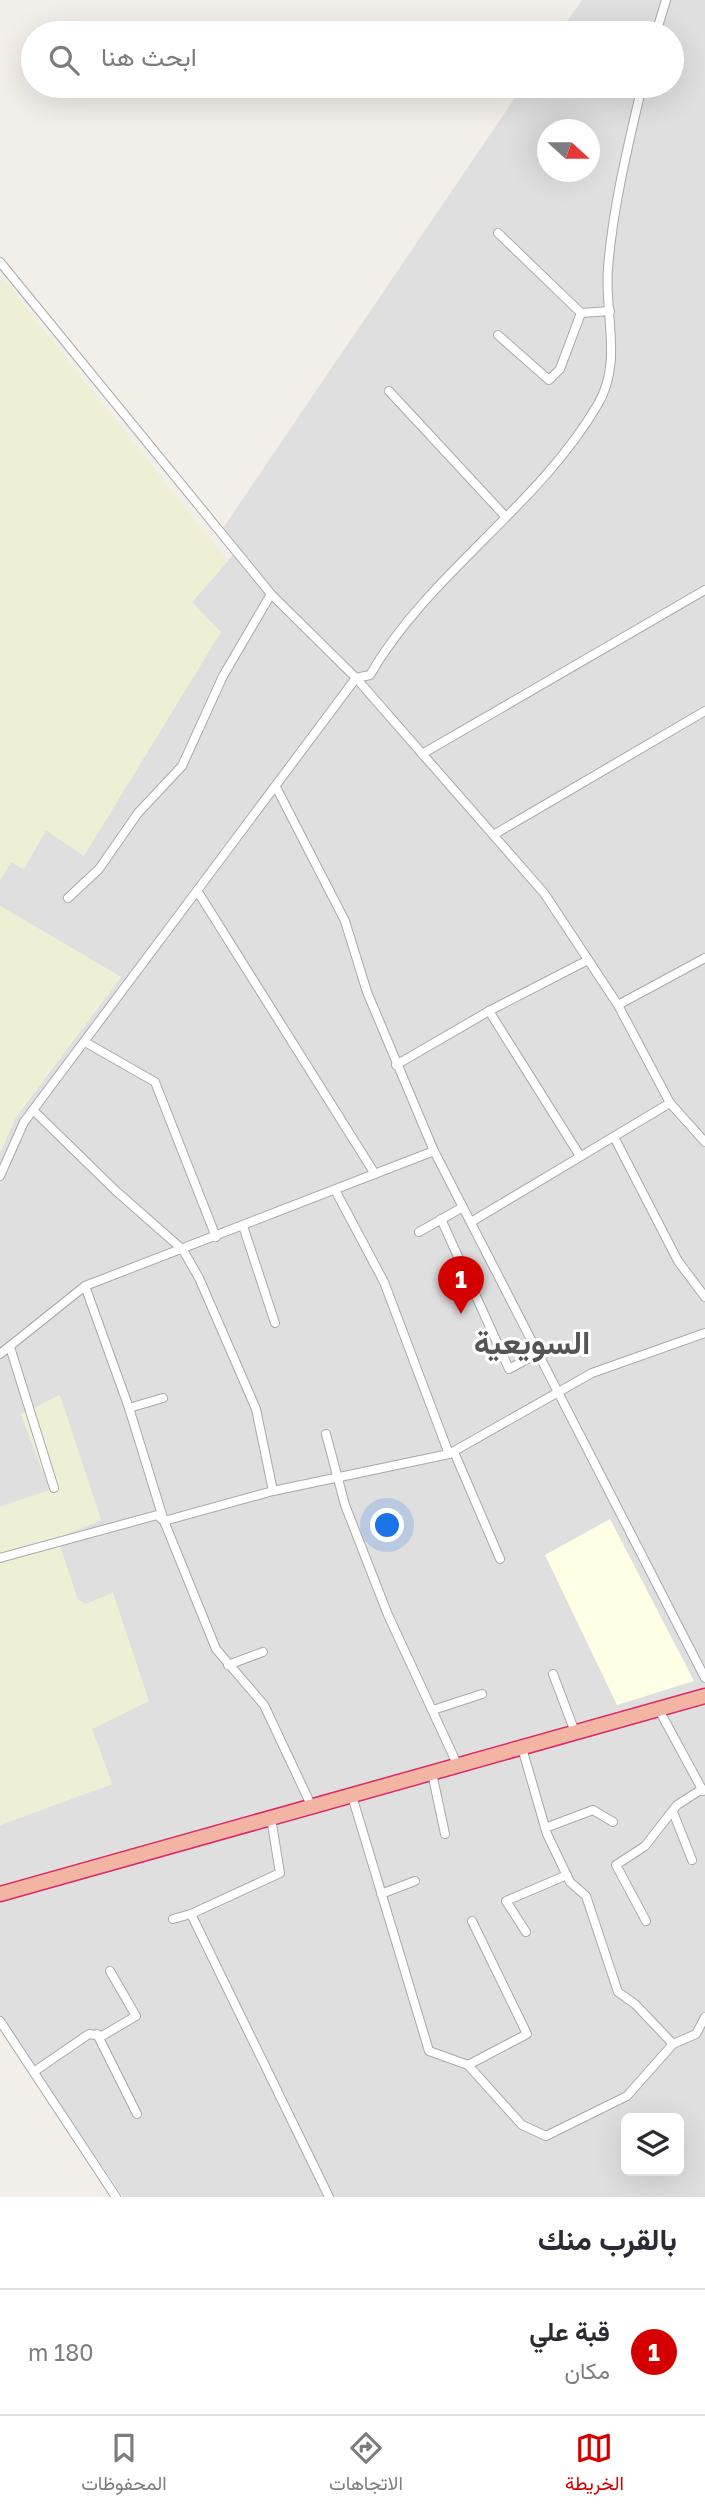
<!DOCTYPE html>
<html lang="ar">
<head>
<meta charset="utf-8">
<style>
	:root { --surface:#fff; --page:#f2f2f3; --text:#2b2b33; --muted:#7c7c81; --line:#e1e1e2; --accent:#d40000 }
	body { margin:0; font-family:"Golos Text",Vazirmatn,sans-serif; background:var(--page); color:var(--text); direction:rtl }
	.controls { position:absolute; right:21px; bottom:21px; display:grid; overflow:hidden; border-radius:10px; box-shadow:0 7px 28px #0002 }
	.controls button { width:63px; height:63px; display:grid; place-items:center; padding:0; border:0; border-bottom:2px solid var(--line); background:var(--surface); color:var(--text); font:35px sans-serif }
	.compass { position:absolute; left:537px; top:119px; width:63px; height:63px; border-radius:50%; background:var(--surface); box-shadow:0 7px 28px #0002; rotate:111deg }
	.you { position:absolute; left:388px; top:1526px; width:24px; height:24px; margin:-18px; border:5px solid #fff; border-radius:50%; background:#1a73e8; box-shadow:0 0 0 10px #1a73e833 }
	.badge { display:grid; place-items:center; width:46px; height:46px; border-radius:50%; background:var(--accent); color:#fff; font-size:23px; font-weight:700 }
	.pin { position:absolute; translate:-50% -58px; filter:drop-shadow(0 2px 4px #0008) }
	.pin::after { content:''; position:absolute; top:37px; width:24px; height:21px; background:inherit; clip-path:polygon(0 0,100% 0,50% 100%) }
	.list { margin:0; padding:0; list-style:none }
	h2 { display:flex; justify-content:space-between; align-items:center; height:91px; margin:0; padding:0 28px; font-size:30px }
	h2 small { font-size:23px; font-weight:400; color:var(--muted) }
	.list li { display:grid; grid-template-columns:46px 1fr auto; gap:21px; align-items:center; box-sizing:border-box; height:126px; padding:0 28px; border-top:2px solid var(--line) }
	.list b { display:block; font-size:26px; white-space:nowrap }
	.list p { margin:0; font-size:23px; white-space:nowrap; color:var(--muted) }
	.list em { font-size:23px; font-style:normal; color:var(--muted) }
	.icon { flex:none; width:38px; height:38px; fill:none; stroke:currentColor; stroke-width:2; stroke-linecap:round; stroke-linejoin:round }
	.map { position:relative; flex:none; width:705px; height:2197px; overflow:hidden; direction:ltr }
	.search { position:absolute; background:var(--surface); box-shadow:0 7px 28px #0002; left:21px; right:21px; top:21px; height:77px; display:flex; align-items:center; gap:18px; box-sizing:border-box; padding:0 24px; border-radius:38px; color:var(--muted); font-size:26px }
	.sheet { height:217px; background:var(--surface) }
	nav { display:flex; justify-content:space-around; align-items:center; box-sizing:border-box; height:98px; border-top:2px solid var(--line); background:var(--surface); font-size:19px; color:var(--muted) }
	nav a { display:grid; justify-items:center; gap:4px }
	nav .on { color:var(--accent) }
	.map>svg:first-child { display:block }
</style>
</head>
<body>
<div class="map">
<svg width="705" height="2197" viewBox="0 0 705 2197">
	<rect width="100%" height="100%" fill="#f2efe9"/>
	<!-- residential -->
	<path fill="#e0dfdf" fill-rule="evenodd" d="M 582,0 L 705,0 L 705,2197 L 123,2197 L 0,2015 L 0,1825 L 112,1784 L 92,1729 L 113,1593 L 86,1604 L 78,1600 L 57,1538 L 101,1520 L 21,1414 L 50,1490 L 0,1507 L 0,1153 L 16,1117 L 121,977 L 0,906 L 0,880 L 11,862 L 24,869 L 46,830 L 84,855 L 220,632 L 192,602 L 238,549 L 223,528 L 523,86 L 672,86 L 672,33 L 559,33 ZM 548,130 L 590,130 L 590,172 L 548,172 ZM 626,2118 L 679,2118 L 679,2171 L 626,2171 Z"/>
	<!-- education -->
	<polygon fill="#ffffe5" points="610,1519 694,1681 617,1705 545,1555"/>
	<!-- farmland -->
	<g fill="#eef0d5">
		<polygon points="0,275 228,561 192,602 221,632 84,856 46,830 23,869 11,862 0,880"/>
		<polygon points="0,906 121,977 16,1117 0,1153"/>
		<polygon points="60,1395 101,1520 57,1538 78,1600 86,1604 113,1593 149,1701 92,1729 112,1784 0,1825 0,1507 50,1490 21,1414"/>
	</g>
	<g fill="none" stroke-linecap="round" stroke-linejoin="round">
		<!-- minor casing -->
		<g stroke="#a9a9a9" stroke-width="10">
			<g id="minor">
				<polyline points="656,33 666,0"/>
				<polyline points="498,233 581,313 610,311"/>
				<polyline points="0,262 271,594 356,678 544,893 618,1005 670,1103 705,1142"/>
				<polyline points="498,335 549,380 560,369 581,313"/>
				<polyline points="389,391 505,516"/>
				<polyline points="422,754 705,590"/>
				<polyline points="276,787 345,921 367,992 434,1151 705,1678"/>
				<polyline points="495,834 705,711"/>
				<polyline points="198,892 375,1174"/>
				<polyline points="68,898 99,869 138,813 182,766 223,676 271,594"/>
				<polyline points="618,1005 705,958"/>
				<polyline points="489,1011 580,1156"/>
				<polyline points="85,1042 155,1082 216,1237"/>
				<polyline points="396,1065 489,1011 588,960"/>
				<polyline points="33,1110 116,1191 183,1250 199,1278 256,1409 273,1491"/>
				<polyline points="614,1137 678,1261 705,1297"/>
				<path d="M 0,1176 L 24,1122 L 356,678 L 370,675 C 429,573 539,506 598,404 C 623,361 604,314 608,268 C 613,206 628,146 642,86"/>
				<polyline points="335,1190 384,1282 449,1454"/>
				<polyline points="441,1219 509,1369 538,1353"/>
				<polyline points="471,1222 670,1103"/>
				<polyline points="243,1226 275,1323"/>
				<polyline points="419,1232 463,1207"/>
				<polyline points="85,1286 129,1408 164,1521 216,1649 264,1705 312,1807"/>
				<polyline points="10,1347 54,1488"/>
				<polyline points="0,1354 85,1286 434,1151"/>
				<polyline points="129,1408 163,1398"/>
				<polyline points="326,1434 345,1505 388,1615 458,1766"/>
				<polyline points="454,1452 500,1559"/>
				<polyline points="0,1558 157,1515 164,1521 273,1491 449,1454 592,1373 705,1333"/>
				<polyline points="228,1665 263,1652"/>
				<polyline points="553,1674 575,1732"/>
				<polyline points="433,1710 482,1694"/>
				<polyline points="659,1710 703,1791"/>
				<polyline points="522,1748 547,1834 570,1882 586,1896 618,1992 635,2004 673,2044"/>
				<polyline points="432,1773 445,1834"/>
				<polyline points="352,1796 429,2051 468,2065 522,2125 546,2136 627,2096 673,2044 696,2034 705,2017"/>
				<polyline points="673,1812 692,1860"/>
				<polyline points="271,1818 280,1873 191,1914 329,2197"/>
				<polyline points="545,1828 593,1810 613,1822"/>
				<polyline points="381,1894 415,1881"/>
				<polyline points="173,1919 191,1914"/>
				<polyline points="646,1921 616,1865 645,1846 677,1805 702,1789"/>
				<polyline points="526,1932 506,1901 567,1875"/>
				<polyline points="0,2021 116,2197"/>
				<polyline points="97,2034 137,2114"/>
				<polyline points="468,2065 527,2034 472,1921"/>
				<polyline points="35,2071 89,2034 102,2036 136,2016 110,1971"/>
			</g>
		</g>
		<!-- trunk casing -->
		<g stroke="#dc2a67" stroke-width="17">
			<polyline id="trunk" points="0,1894 705,1696"/>
		</g>
		<!-- minor -->
		<use href="#minor" stroke="#fff" stroke-width="8"/>
		<!-- trunk -->
		<use href="#trunk" stroke="#f2b4a3" stroke-width="14"/>
	</g>
	<g text-anchor="middle" dominant-baseline="central" stroke-width="6" stroke-linejoin="round" paint-order="stroke">
		<!-- district labels -->
		<g font-size="32" font-weight="bold" fill="#555" stroke="#fff">
			<text x="532" y="1342">السويعية</text>
		</g>
	</g>
</svg>
<div class="controls">
<button><svg class="icon" aria-label="layers" viewBox="0 0 24 24"><path d="M12 4l9 5-9 5-9-5zM3 14l9 5 9-5"/></svg></button>
</div>
<svg class="compass" viewBox="-18 -18 36 36"><path d="M0-13l5 13h-10z" fill="#e53935"/><path d="M0 13l5-13h-10z" fill="#7c7c81"/></svg>
<div class="you"></div>
<div class="pin badge" style="left:461px;top:1314px">1</div>
<div class="search"><svg class="icon" aria-label="search" viewBox="0 0 24 24"><circle cx="10" cy="10" r="6"/><path d="M15 15l6 6"/></svg>ابحث هنا</div>
</div>
<section class="sheet">
<h2>بالقرب منك<small></small></h2>
<ul class="list">
<li><span class="badge">1</span><div><b>قبة علي</b><p>مكان</p></div><em>180 m</em></li>
</ul>
</section>
<nav>
<a class="on"><svg class="icon" aria-label="map" viewBox="0 0 24 24"><path d="M3 6l6-2 6 2 6-2v14l-6 2-6-2-6 2zM9 4v14M15 6v14"/></svg>الخريطة</a>
<a><svg class="icon" aria-label="directions" viewBox="0 0 24 24"><path d="M12 3l9 9-9 9-9-9zM9 14v-3h6M13 9l2 2-2 2"/></svg>الاتجاهات</a>
<a><svg class="icon" aria-label="saved" viewBox="0 0 24 24"><path d="M7 4h10v16l-5-4-5 4z"/></svg>المحفوظات</a>
</nav>
</body>
</html>
